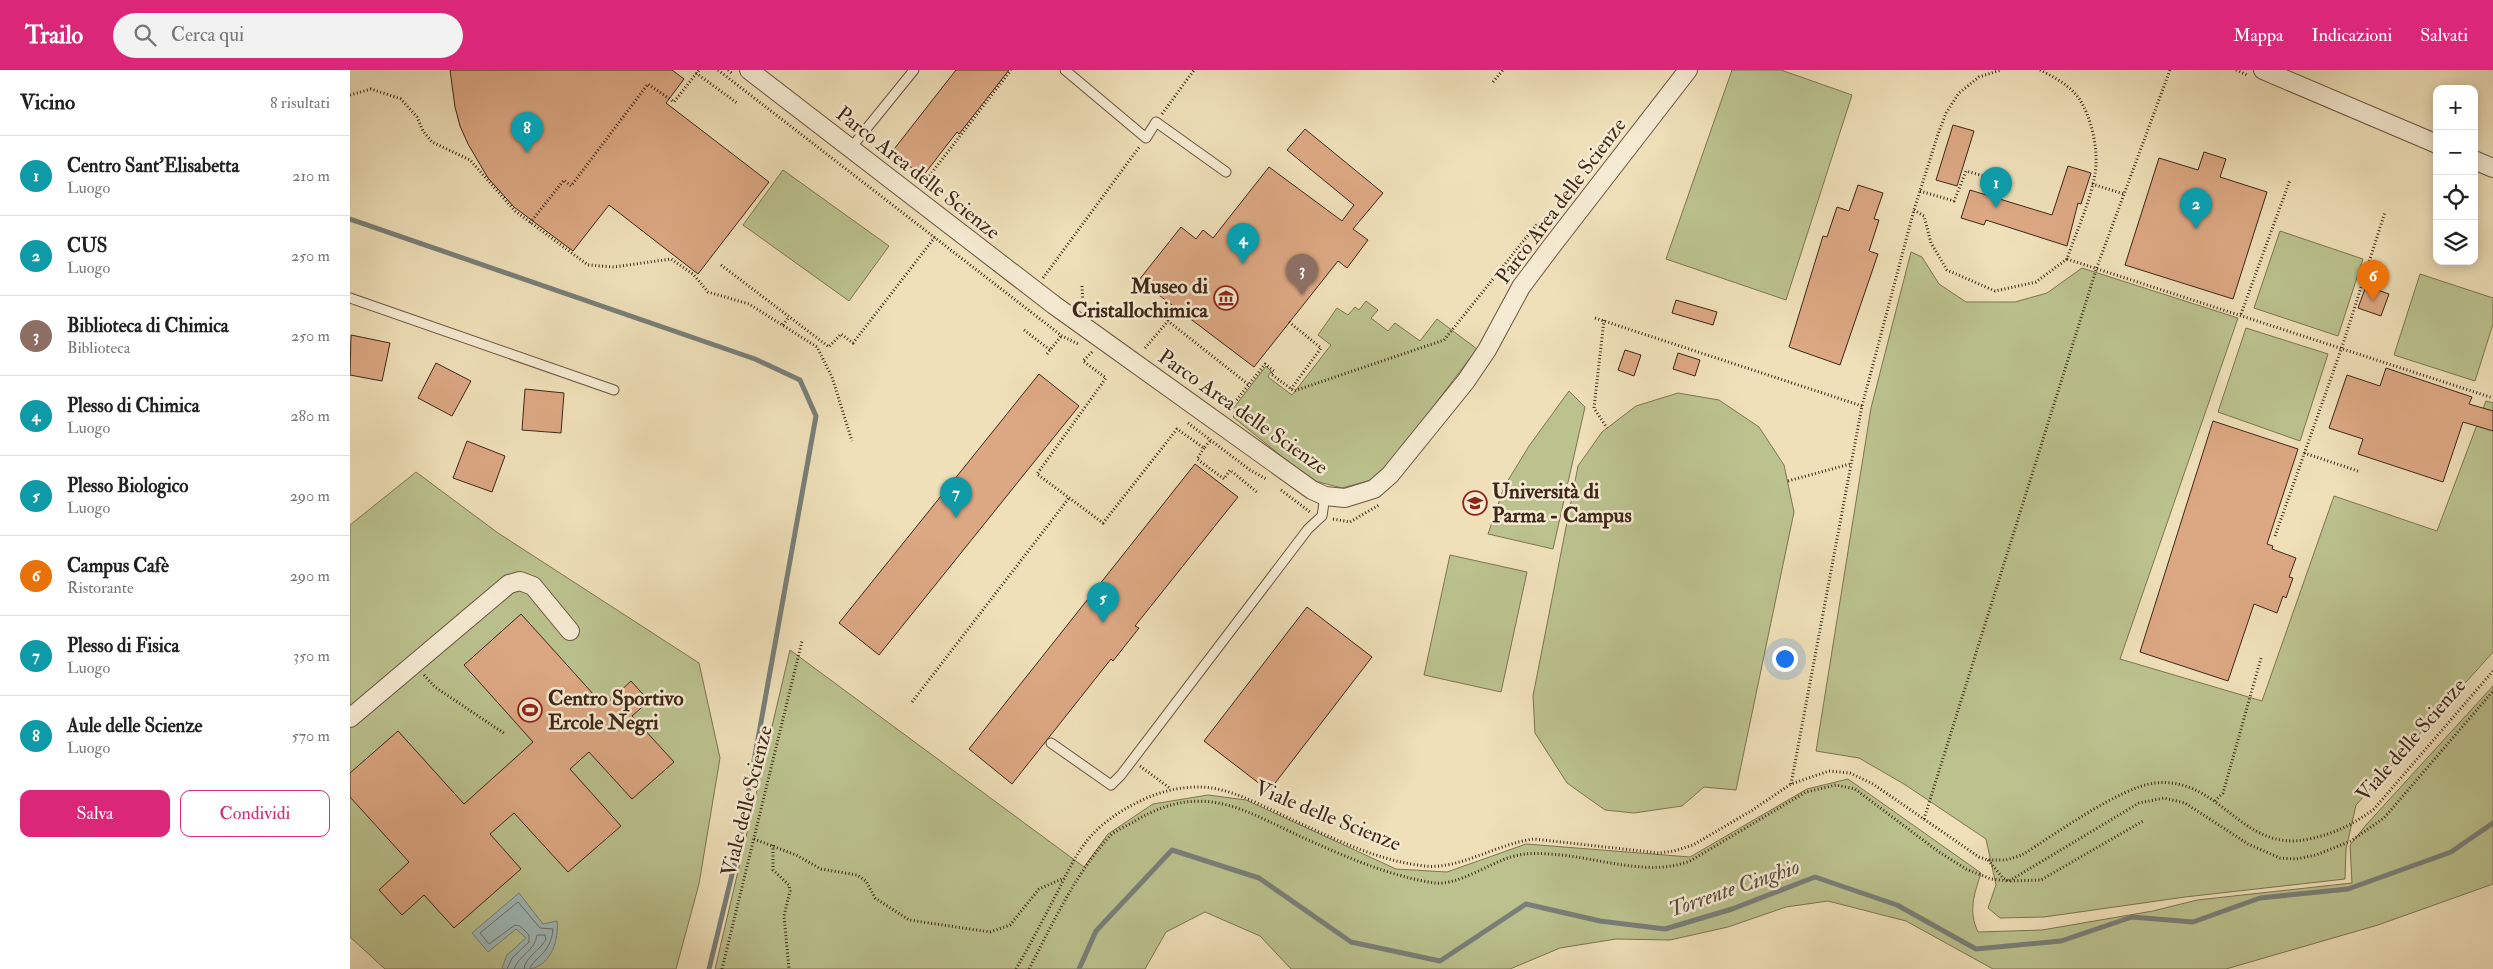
<!DOCTYPE html>
<html lang="it">
<head>
<meta charset="utf-8">
<style>
	:root { --surface:#fff; --page:#f2f2f2; --text:#222; --muted:#767676; --line:#e0e0e0; --accent:#db2777 }
	body { margin:0; font-family:"IM FELL Double Pica",serif; background:var(--page); color:var(--text) }
	.controls { position:absolute; right:15px; top:15px; display:grid; overflow:hidden; border-radius:10px; box-shadow:0 2px 12px #0003 }
	.controls button { width:45px; height:45px; display:grid; place-items:center; padding:0; border:0; border-bottom:1px solid var(--line); background:var(--surface); color:var(--text); font:25px sans-serif }
	.you { position:absolute; left:1434px; top:588px; width:18px; height:18px; margin:-12px; border:4px solid #fff; border-radius:50%; background:#1a73e8; box-shadow:0 0 0 8px #1a73e833 }
	.badge { display:grid; place-items:center; width:32px; height:32px; border-radius:50%; background:var(--accent); color:#fff; font-size:16px; font-weight:700 }
	.pin { position:absolute; translate:-50% -41px; filter:drop-shadow(0 1px 2px #0008) }
	.pin::after { content:''; position:absolute; top:26px; width:18px; height:15px; background:inherit; clip-path:polygon(0 0,100% 0,50% 100%) }
	.list { margin:0; padding:0; list-style:none }
	h2 { display:flex; justify-content:space-between; align-items:center; height:65px; margin:0; padding:0 20px; font-size:21px }
	h2 small { font-size:16px; font-weight:400; color:var(--muted) }
	.list li { display:grid; grid-template-columns:32px 1fr auto; gap:15px; align-items:center; box-sizing:border-box; height:80px; padding:0 20px; border-top:1px solid var(--line) }
	.list b { display:block; font-size:19px; white-space:nowrap }
	.list p { margin:0; font-size:16px; white-space:nowrap; color:var(--muted) }
	.list em { font-size:16px; font-style:normal; color:var(--muted) }
	.actions { display:flex; gap:10px; padding:15px 20px }
	.actions a { flex:1; padding:11px 0; border:1px solid var(--accent); border-radius:10px; text-align:center; font-size:18px; color:var(--accent) }
	.actions .main { background:var(--accent); color:#fff }
	.icon { flex:none; width:28px; height:28px; fill:none; stroke:currentColor; stroke-width:2; stroke-linecap:round; stroke-linejoin:round }
	.map { position:relative; flex:none; width:2143px; height:899px; overflow:hidden }
	header { display:flex; align-items:center; gap:30px; box-sizing:border-box; height:70px; padding:0 25px; background:var(--accent); color:#fff }
	header strong { font-size:24px }
	nav { display:flex; gap:28px; margin-inline-start:auto; font-size:18px }
	.search { width:350px; height:45px; background:var(--page); display:flex; align-items:center; gap:12px; box-sizing:border-box; padding:0 18px; border-radius:28px; color:var(--muted); font-size:19px }
	main { display:flex }
	aside { flex:1; background:var(--surface) }
	.map>svg:first-child { display:block }
</style>
</head>
<body>
<header>
<strong>Trailo</strong>
<div class="search"><svg class="icon" aria-label="search" viewBox="0 0 24 24"><circle cx="10" cy="10" r="6"/><path d="M15 15l6 6"/></svg>Cerca qui</div>
<nav><a>Mappa</a><a>Indicazioni</a><a>Salvati</a></nav>
</header>
<main>
<aside>
<h2>Vicino<small>8 risultati</small></h2>
<ul class="list">
<li><span class="badge" style="background:#0f9aa8">1</span><div><b>Centro Sant'Elisabetta</b><p>Luogo</p></div><em>210 m</em></li>
<li><span class="badge" style="background:#0f9aa8">2</span><div><b>CUS</b><p>Luogo</p></div><em>250 m</em></li>
<li><span class="badge" style="background:#8d6e63">3</span><div><b>Biblioteca di Chimica</b><p>Biblioteca</p></div><em>250 m</em></li>
<li><span class="badge" style="background:#0f9aa8">4</span><div><b>Plesso di Chimica</b><p>Luogo</p></div><em>280 m</em></li>
<li><span class="badge" style="background:#0f9aa8">5</span><div><b>Plesso Biologico</b><p>Luogo</p></div><em>290 m</em></li>
<li><span class="badge" style="background:#e8710a">6</span><div><b>Campus Cafè</b><p>Ristorante</p></div><em>290 m</em></li>
<li><span class="badge" style="background:#0f9aa8">7</span><div><b>Plesso di Fisica</b><p>Luogo</p></div><em>350 m</em></li>
<li><span class="badge" style="background:#0f9aa8">8</span><div><b>Aule delle Scienze</b><p>Luogo</p></div><em>570 m</em></li>
</ul>
<div class="actions"><a class="main">Salva</a><a>Condividi</a></div>
</aside>
<div class="map">
<svg width="2143" height="899" viewBox="0 0 2143 899">
	<rect width="100%" height="100%" fill="#efe0b9"/>
	<filter id="stains"><feTurbulence type="fractalNoise" baseFrequency=".004" numOctaves="4"/><feColorMatrix values="0 0 0 0 .2 0 0 0 0 .09 0 0 0 0 .02 0 0 0 .5 -.17"/></filter>
	<radialGradient id="worn" r=".72"><stop offset=".6" stop-color="#630" stop-opacity="0"/><stop offset="1" stop-color="#630" stop-opacity=".3"/></radialGradient>
	<!-- green -->
	<g fill="#bbc28e" stroke="#7d7452">
		<polygon points="1382,0 1431,0 1502,25 1436,230 1316,189"/>
		<polygon points="433,100 539,176 499,231 393,155"/>
		<polygon points="1930,161 2013,189 1988,266 1904,238"/>
		<polygon points="1561,182 1572,187 1589,214 1616,232 1665,232 1697,223 1732,198 1888,248 1770,589 1912,631 1984,426 2087,461 2136,331 2143,333 2143,582 2006,735 1996,779 1995,809 1835,827 1694,847 1650,848 1638,838 1646,815 1636,769 1554,714 1509,688 1466,681 1521,338"/>
		<polygon points="2070,204 2143,228 2143,254 2125,311 2044,285"/>
		<polygon points="1016,231 1028,240 1021,248 1038,261 1045,253 1070,271 1087,249 1127,279 1041,392 1025,409 992,418 961,410 883,347 885,344 882,340 916,296 921,301 918,307 942,325 981,275 968,265 987,238 998,245 1005,237 1009,240"/>
		<polygon points="1896,258 1978,284 1950,371 1868,342"/>
		<polygon points="1219,321 1235,337 1203,479 1138,464 1154,417 1179,376"/>
		<polygon points="1328,323 1369,330 1409,357 1434,395 1444,442 1386,720 1354,717 1332,736 1284,743 1255,740 1217,713 1185,663 1183,626 1228,396 1252,362 1286,336"/>
		<polygon points="66,402 148,463 349,593 370,688 349,814 326,899 35,899 0,867 0,455"/>
		<polygon points="1100,485 1177,502 1151,622 1074,605"/>
		<path d="M 440,580 L 734,797 L 758,764 L 803,734 L 858,725 L 896,730 L 1046,799 L 1097,802 L 1176,774 L 1340,787 L 1457,719 L 1498,709 L 1631,803 C 1624,825 1618,841 1628,862 L 1692,860 L 1803,841 L 1847,830 L 2002,813 L 2000,775 L 2016,755 L 2143,616 L 2143,814 L 2028,855 L 1876,899 L 1643,899 L 1556,851 L 1478,831 L 1436,837 L 1378,857 L 1320,870 L 1266,869 L 1210,878 L 1160,899 L 941,899 L 910,866 L 855,842 L 816,862 L 795,899 L 365,899 Z"/>
	</g>
	<!-- water -->
	<path fill="#9fbaba" stroke="#797f79" d="M 169,823 L 193,854 L 207,851 C 209,869 202,895 180,899 C 172,899 163,899 155,899 L 152,898 L 157,885 L 176,868 L 166,859 L 138,882 L 122,863 Z"/>
	<g fill="none" stroke-linecap="round" stroke-linejoin="round">
		<!-- shore -->
		<g stroke="#6f7068" stroke-width="1">
			<path d="M 157,899 L 162,888 L 179,872 L 179,865 L 170,856 L 165,855 L 139,874 L 130,863 L 168,832 L 190,858 L 203,859 C 201,885 182,888 180,899"/>
			<path d="M 164,899 C 169,885 185,881 187,865 L 195,865 L 196,869 C 190,881 175,887 174,899"/>
		</g>
		<!-- stream -->
		<g stroke="#797f79" stroke-width="5">
			<polyline points="0,149 405,289 450,310 466,346 388,780 359,899"/>
			<polyline points="729,899 746,861 822,780 909,808 1001,872 1090,891 1176,834 1250,851 1315,859 1382,839 1465,807 1547,835 1626,879 1711,871 1782,847 1843,852 1910,828 1998,819 2101,782 2143,753"/>
		</g>
	</g>
	<!-- building -->
	<g fill="#dca883" stroke="#3f2617">
		<polygon points="100,0 322,0 334,9 316,33 419,112 348,204 259,135 223,181 164,137 138,108 118,74 110,56 105,37"/>
		<polygon points="606,0 659,0 609,64 607,62 573,106 541,83"/>
		<polygon points="1603,55 1624,61 1607,116 1586,110"/>
		<polygon points="955,59 1033,123 1003,159 1018,170 997,198 988,191 904,297 789,210 831,157 846,169 853,160 863,168 919,97 992,151 1004,135 937,80"/>
		<polygon points="1854,82 1876,89 1870,107 1917,122 1883,229 1775,195 1809,88 1848,100"/>
		<polygon points="1718,96 1741,103 1731,134 1728,133 1717,176 1636,150 1634,155 1611,148 1620,120 1702,145"/>
		<polygon points="1508,115 1533,123 1524,149 1529,150 1519,181 1528,184 1490,295 1439,277 1473,166 1477,167 1487,137 1499,141"/>
		<polygon points="2016,216 2039,224 2031,246 2008,238"/>
		<polygon points="1326,230 1367,242 1363,255 1322,243"/>
		<polygon points="1,265 40,273 32,311 0,305"/>
		<polygon points="1275,280 1291,285 1284,306 1268,300"/>
		<polygon points="1328,283 1350,290 1345,306 1323,299"/>
		<polygon points="86,293 121,311 102,346 68,328"/>
		<polygon points="2036,298 2122,327 2119,334 2143,341 2143,361 2113,352 2093,412 2008,384 2013,369 1979,358 1997,305 2030,316"/>
		<polygon points="689,304 729,336 529,585 489,553"/>
		<polygon points="175,319 214,323 211,363 172,360"/>
		<polygon points="1863,351 1948,379 1917,474 1923,476 1922,479 1946,488 1939,507 1943,508 1936,528 1933,526 1927,543 1904,534 1878,611 1790,582"/>
		<polygon points="117,371 155,386 142,422 103,408"/>
		<polygon points="845,394 888,427 785,556 789,558 763,591 761,589 662,714 619,679"/>
		<polygon points="957,537 1022,587 919,721 854,671"/>
		<polygon points="171,544 254,636 281,611 299,631 282,646 324,692 282,729 239,682 220,699 271,756 218,802 164,743 140,764 171,799 104,858 74,825 52,845 29,820 59,792 0,727 0,703 48,661 114,734 183,672 114,595"/>
	</g>
	<g fill="none" stroke-linecap="round" stroke-linejoin="round">
		<!-- lane casing -->
		<g stroke="#6b5440" stroke-width="11">
			<g id="lane">
				<polyline points="715,0 796,68 806,52 876,102"/>
				<polyline points="500,79 564,0"/>
				<polyline points="0,228 264,320"/>
				<polyline points="701,673 761,715 771,705 958,459 972,446 975,426"/>
			</g>
		</g>
		<!-- street casing -->
		<g stroke="#6b5440" stroke-width="20">
			<g id="street">
				<polyline points="399,0 704,235 962,420 975,426 995,428 1024,419 1040,405 1116,311 1137,280 1171,217 1201,177 1338,0"/>
				<polyline points="1913,0 2087,74"/>
				<polyline points="2124,90 2143,98"/>
				<polyline points="0,648 159,514 170,511 183,516 220,561"/>
			</g>
		</g>
		<!-- path -->
		<g stroke="#3f2617" stroke-width="3" stroke-dasharray="1 2.5" stroke-linecap="butt">
			<polyline points="368,0 712,266 728,274"/>
			<polyline points="378,0 383,4"/>
			<path d="M 1690,0 C 1704,7 1721,16 1730,30 C 1742,49 1749,82 1745,104 C 1740,133 1726,162 1717,189 L 2143,328"/>
			<polyline points="1886,0 1897,5"/>
			<polyline points="346,3 387,33"/>
			<polyline points="1143,12 1153,0"/>
			<polyline points="0,25 21,19 51,29 67,47 73,61 82,72 120,90 165,141 238,195 264,197 321,189 343,204 358,222 399,234 467,277 482,307 502,371"/>
			<polyline points="812,44 844,0"/>
			<polyline points="573,114 661,0"/>
			<polyline points="1742,114 1774,124"/>
			<polyline points="1570,121 1604,131 1616,101 1652,111"/>
			<polyline points="1564,140 1574,146 1581,173 1597,200 1645,221 1686,212 1717,189"/>
			<polyline points="180,153 214,110 221,116 298,14 324,32 349,0"/>
			<polyline points="371,195 479,277 491,264 503,273 585,167"/>
			<polyline points="693,208 790,76"/>
			<polyline points="732,216 733,236"/>
			<polyline points="1891,244 1940,110"/>
			<polyline points="1245,248 1512,336"/>
			<polyline points="1254,250 1244,338 1257,358"/>
			<polyline points="939,252 971,278 941,319"/>
			<polyline points="433,255 439,247"/>
			<polyline points="674,260 700,280"/>
			<polyline points="795,278 818,251 899,315"/>
			<polyline points="742,282 733,291 756,308 687,404 753,453 827,359 854,378 861,370"/>
			<polyline points="697,284 712,265"/>
			<polyline points="878,341 915,294 924,301 921,304 944,321 1094,270 1188,153 1195,158"/>
			<polyline points="838,353 900,400 916,409"/>
			<polyline points="854,378 847,389 874,409 880,400 908,423"/>
			<polyline points="1954,383 2008,401"/>
			<polyline points="1438,411 1500,394"/>
			<polyline points="931,420 960,442"/>
			<polyline points="983,449 1000,452 1029,435"/>
			<polyline points="1925,466 1992,277 2035,142"/>
			<polyline points="74,605 85,617 155,664"/>
			<polyline points="562,632 719,428"/>
			<polyline points="790,696 821,719"/>
			<polyline points="1441,714 1512,336 1564,140 1588,64 1596,43 1609,23 1629,7 1651,0"/>
			<polyline points="1865,731 1873,723 1911,588"/>
			<polyline points="1574,749 1747,197 1820,0"/>
			<polyline points="404,769 446,785 471,799 507,805 516,811 525,828 559,850 640,862 660,855 689,819 714,808"/>
			<polyline points="423,775 423,800 439,815 440,821 434,846 439,899"/>
			<polyline points="1638,790 1653,808 1659,811 1691,810 1793,751"/>
			<polyline points="372,899 452,571"/>
			<path d="M 666,899 C 681,873 695,846 709,819 C 718,801 727,782 740,767 C 756,749 778,736 799,727 C 819,719 840,715 862,718 C 888,722 919,739 943,750 C 985,769 1028,791 1075,796 C 1109,800 1149,773 1184,769 L 1309,783 L 1324,781 L 1343,775 L 1401,741 L 1441,714 L 1479,701 L 1500,703 L 1523,714 L 1629,787 L 1638,790 L 1656,790 L 1672,785 C 1704,765 1770,717 1805,713 C 1871,706 1891,784 1959,769 C 1984,764 2004,754 2024,739 L 2143,601"/>
			<path d="M 679,899 C 702,855 725,804 759,767 C 765,760 777,756 785,751 C 857,708 898,744 965,773 C 1003,790 1044,807 1085,813 C 1107,816 1140,793 1161,787 C 1174,783 1186,783 1199,784 C 1245,786 1297,808 1340,791 L 1456,722 L 1486,715 L 1505,719 L 1589,782 L 1616,799 L 1641,809 L 1659,811 L 1789,733 L 1814,728 L 1835,733 L 1898,774 L 1930,788 L 1946,789 L 1966,785 L 2001,771 L 2034,748 L 2143,621"/>
		</g>
		<!-- lane -->
		<use href="#lane" stroke="#f5ebd2" stroke-width="9"/>
		<!-- street -->
		<use href="#street" stroke="#f5ebd2" stroke-width="18"/>
	</g>
	<!-- icons -->
	<defs>
		<g id="museum-ring" transform="scale(1.25)"><circle r="9.5" fill="#f5ebd2" stroke="#8f2418" stroke-width="1.5"/><path d="M0-6L6-3V-2H-6V-3ZM-5-1h2V3h-2ZM-1-1h2V3h-2ZM3-1h2V3H3ZM-6 4H6V6H-6Z" fill="#8f2418"/></g>
		<g id="university-ring" transform="scale(1.25)"><circle r="9.5" fill="#f5ebd2" stroke="#8f2418" stroke-width="1.5"/><path d="M0-5L7-2L0 1L-7-2ZM-4 1L0 2.5L4 1V4Q0 6-4 4Z" fill="#8f2418"/></g>
		<g id="stadium-ring" transform="scale(1.25)"><circle r="9.5" fill="#f5ebd2" stroke="#8f2418" stroke-width="1.5"/><path d="M0-5a6.5 5 0 1 0 0 10a6.5 5 0 1 0 0-10ZM-3.5-1.8h7v3.6h-7Z" fill="#8f2418"/></g>
	</defs>
	<g fill-rule="evenodd">
		<use href="#museum-ring" x="876" y="228"/>
		<use href="#university-ring" x="1125" y="433"/>
		<use href="#stadium-ring" x="180" y="640"/>
	</g>
	<g text-anchor="middle" dominant-baseline="central" stroke-width="5" stroke-linejoin="round" paint-order="stroke">
		<!-- street labels -->
		<g font-size="21" fill="#3f2617" stroke="#f5ebd2">
			<text transform="translate(568 103) rotate(38)">Parco Area delle Scienze</text>
			<text transform="translate(1211 131) rotate(-53)">Parco Area delle Scienze</text>
			<text transform="translate(893 342) rotate(35)">Parco Area delle Scienze</text>
			<text transform="translate(2061 670) rotate(-49)">Viale delle Scienze</text>
			<text transform="translate(397 731) rotate(-76)">Viale delle Scienze</text>
			<text transform="translate(978 746) rotate(22)">Viale delle Scienze</text>
		</g>
		<!-- poi labels -->
		<g font-size="21" font-weight="bold" fill="#3f2617" stroke="#f5ebd2" text-anchor="start">
			<text x="858" y="216" text-anchor="end">Museo di<tspan x="858" dy="24">Cristallochimica</tspan></text>
			<text x="1142" y="421">Università di<tspan x="1142" dy="24">Parma - Campus</tspan></text>
			<text x="198" y="628">Centro Sportivo<tspan x="198" dy="24">Ercole Negri</tspan></text>
		</g>
		<!-- water labels -->
		<g font-size="22" font-style="italic" fill="#574b40" stroke="#f5ebd2">
			<text transform="translate(1384 818) rotate(-19)">Torrente Cinghio</text>
		</g>
	</g>
	<rect width="100%" height="100%" filter="url(#stains)"/>
	<rect width="100%" height="100%" fill="url(#worn)"/>
</svg>
<div class="controls">
<button>+</button>
<button>−</button>
<button><svg class="icon" aria-label="locate" viewBox="0 0 24 24"><circle cx="12" cy="12" r="6"/><path d="M12 2v4M12 18v4M2 12h4M18 12h4"/></svg></button>
<button><svg class="icon" aria-label="layers" viewBox="0 0 24 24"><path d="M12 4l9 5-9 5-9-5zM3 14l9 5 9-5"/></svg></button>
</div>
<div class="you"></div>
<div class="pin badge" style="left:1646px;top:138px;background:#0f9aa8">1</div>
<div class="pin badge" style="left:1846px;top:159px;background:#0f9aa8">2</div>
<div class="pin badge" style="left:952px;top:225px;background:#8d6e63">3</div>
<div class="pin badge" style="left:893px;top:194px;background:#0f9aa8">4</div>
<div class="pin badge" style="left:753px;top:553px;background:#0f9aa8">5</div>
<div class="pin badge" style="left:2023px;top:231px;background:#e8710a">6</div>
<div class="pin badge" style="left:606px;top:448px;background:#0f9aa8">7</div>
<div class="pin badge" style="left:177px;top:83px;background:#0f9aa8">8</div>
</div>
</main>
</body>
</html>
